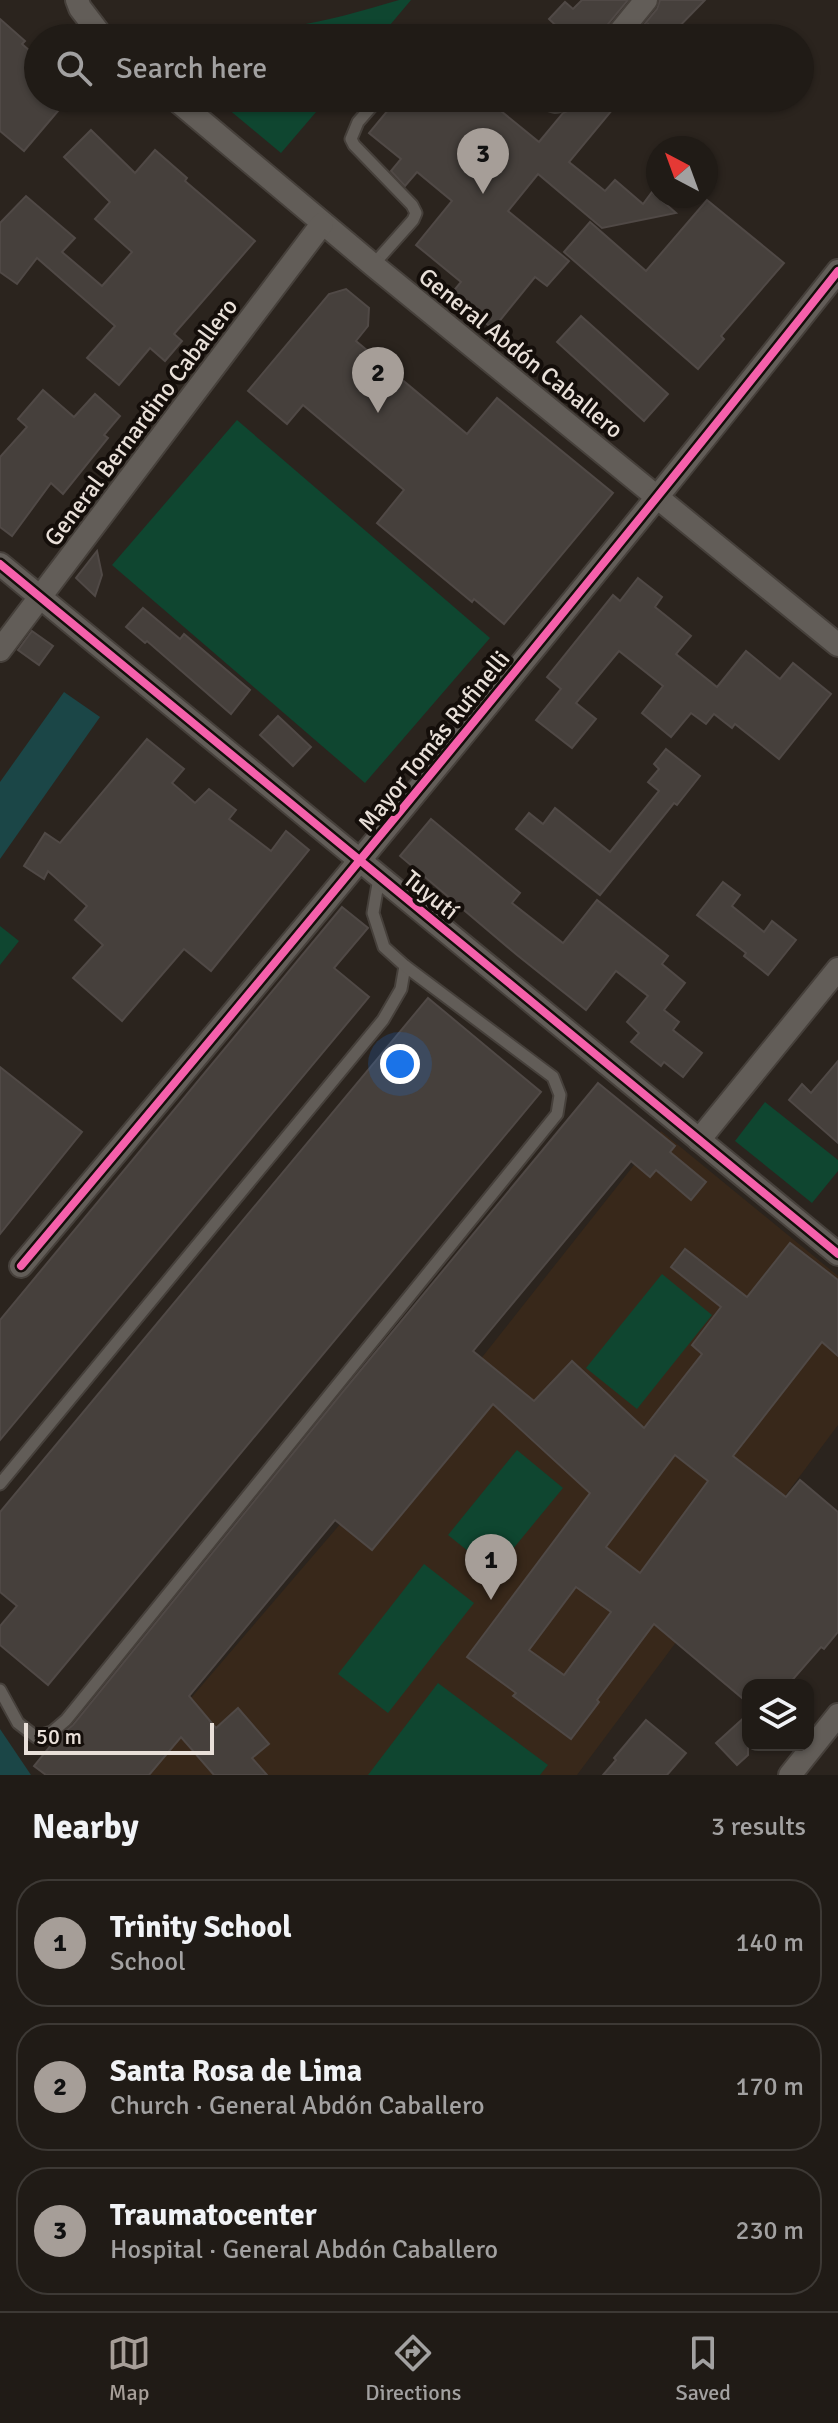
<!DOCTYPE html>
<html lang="en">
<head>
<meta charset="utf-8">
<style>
	:root { --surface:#201b16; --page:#28241f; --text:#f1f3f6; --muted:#a2a1a1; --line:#3d3935; --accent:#a69e98 }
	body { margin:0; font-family:Signika,sans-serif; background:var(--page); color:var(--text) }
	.controls { position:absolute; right:24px; bottom:24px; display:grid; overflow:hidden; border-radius:16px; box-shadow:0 2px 6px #0004 }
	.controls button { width:72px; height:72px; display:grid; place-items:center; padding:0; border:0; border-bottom:2px solid var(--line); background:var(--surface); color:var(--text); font:40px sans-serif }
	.compass { position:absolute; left:646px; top:136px; width:72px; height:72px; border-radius:50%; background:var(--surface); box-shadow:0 2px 6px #0004; rotate:319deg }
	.scale { position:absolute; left:24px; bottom:20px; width:190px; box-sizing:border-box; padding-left:8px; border:4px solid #e9e0d9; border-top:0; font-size:22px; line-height:28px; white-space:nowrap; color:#e9e0d9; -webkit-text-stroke:6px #140e0a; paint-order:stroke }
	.you { position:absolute; left:400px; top:1064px; width:28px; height:28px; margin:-20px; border:6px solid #fff; border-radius:50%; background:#1a73e8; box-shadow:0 0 0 12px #1a73e833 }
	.badge { display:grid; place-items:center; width:52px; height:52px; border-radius:50%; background:var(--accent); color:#111; font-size:26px; font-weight:700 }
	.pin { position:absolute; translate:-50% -66px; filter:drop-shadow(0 2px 4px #0008) }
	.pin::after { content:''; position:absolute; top:42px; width:28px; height:24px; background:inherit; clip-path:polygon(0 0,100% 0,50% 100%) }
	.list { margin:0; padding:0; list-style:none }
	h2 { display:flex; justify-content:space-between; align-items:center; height:104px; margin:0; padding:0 32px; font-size:34px }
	h2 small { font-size:26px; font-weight:400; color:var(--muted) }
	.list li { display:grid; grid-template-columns:52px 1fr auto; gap:24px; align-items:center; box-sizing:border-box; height:128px; margin:0 16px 16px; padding:0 16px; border:2px solid var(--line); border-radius:32px }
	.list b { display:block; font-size:30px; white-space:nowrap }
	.list p { margin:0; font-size:26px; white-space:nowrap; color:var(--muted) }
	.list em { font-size:26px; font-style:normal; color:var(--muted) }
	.icon { flex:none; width:44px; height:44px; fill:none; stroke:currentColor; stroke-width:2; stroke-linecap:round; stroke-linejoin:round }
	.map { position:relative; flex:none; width:838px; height:1775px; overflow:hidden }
	.search { position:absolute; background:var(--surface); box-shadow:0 2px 6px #0004; left:24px; right:24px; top:24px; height:88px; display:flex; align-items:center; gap:20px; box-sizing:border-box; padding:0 28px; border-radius:44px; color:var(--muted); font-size:30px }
	.sheet { height:536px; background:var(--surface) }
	nav { display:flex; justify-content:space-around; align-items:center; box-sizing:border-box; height:112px; border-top:2px solid var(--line); background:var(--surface); font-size:22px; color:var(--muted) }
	nav a { display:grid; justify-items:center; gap:4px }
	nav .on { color:var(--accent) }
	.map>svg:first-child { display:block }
</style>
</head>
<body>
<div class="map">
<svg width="838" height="1775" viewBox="0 0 838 1775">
	<rect width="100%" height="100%" fill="#2b241e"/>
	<!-- built -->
	<polygon fill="#38281a" points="661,1131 838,1276 838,1425 577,1775 125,1775 468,1375"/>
	<!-- green -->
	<g fill="#0f4630">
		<path d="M 399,0 L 411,0 L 379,38 L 143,38 L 139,34 L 142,31 L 152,29 C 198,31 244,34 289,27 C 327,21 362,11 399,0 Z"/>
		<polygon points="215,98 328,98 281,153"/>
		<polygon points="237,420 490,638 365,783 112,565"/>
		<polygon points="0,926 19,941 0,965"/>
		<polygon points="765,1102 838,1160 838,1171 812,1203 735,1141"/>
		<polygon points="662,1274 712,1315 637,1409 586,1368"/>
		<polygon points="517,1450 563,1488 494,1572 448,1535"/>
		<polygon points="424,1564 474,1603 388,1713 338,1674"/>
		<polygon points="438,1683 548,1765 540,1775 368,1775"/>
	</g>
	<!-- water -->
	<g fill="#1b4647">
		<polygon points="64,692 100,717 0,859 0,782"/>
		<polygon points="0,1729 31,1775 0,1775"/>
	</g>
	<!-- building -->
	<g fill="#46403c" stroke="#504946" stroke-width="2" fill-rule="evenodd">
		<polygon points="582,0 628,0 604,29 601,38 569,38 549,19 565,2 573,9"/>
		<polygon points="660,0 705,0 668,38 662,38 648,24 633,38 657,9"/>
		<polygon points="0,19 25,41 22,44 38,58 38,98 69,98 24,151 0,131"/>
		<polygon points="398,98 485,98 539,142 563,113 576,107 579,98 622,98 569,162 605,191 615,180 643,204 652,192 676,213 602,228 538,174 508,211 569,261 547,286 535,277 493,329 451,294 461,282 416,245 452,201 417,172 405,186 391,171 401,159 369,133"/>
		<polygon points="91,130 135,173 155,150 187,178 185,181 255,241 174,334 182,341 165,361 150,348 119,385 87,358 115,326 37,258 17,284 0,272 0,223 26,196 75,238 62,252 102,286 132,252 95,219 110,202 64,157"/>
		<polygon points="707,200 784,263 721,336 724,339 698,369 564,252 590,222 646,271"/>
		<polygon points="346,289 369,308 368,326 356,341 467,434 497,398 613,493 504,624 474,599 472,602 377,523 404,490 303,405 287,424 248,391 329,294"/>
		<polygon points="581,316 668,394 644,421 557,342"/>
		<polygon points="43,390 74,417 95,394 120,416 104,435 108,438 63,494 51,483 12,536 0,527 0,457 27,427 18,419"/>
		<polygon points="97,551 102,575 95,596 76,578"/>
		<polygon points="638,578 662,597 655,607 691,636 676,654 717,687 746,651 780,679 793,663 831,694 779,759 735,724 732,728 714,714 706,724 691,713 671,737 642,713 663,686 619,651 576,703 596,719 572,748 536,720 561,689 547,677 613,595 620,601"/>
		<polygon points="143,608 180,639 184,634 250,690 231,714 147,641 145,643 126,627"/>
		<polygon points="32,631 53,646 39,665 18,650"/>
		<polygon points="278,716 311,747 293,766 260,735"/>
		<polygon points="147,739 184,769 172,783 195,803 209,789 236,810 229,819 271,851 286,831 309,850 211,971 184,949 122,1021 73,978 103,945 75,920 87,906 48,871 44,879 24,866 45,833 60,843"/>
		<polygon points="666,749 700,776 677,805 674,803 600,895 516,829 529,813 543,824 555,808 610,852 659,791 648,782 659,769 654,764"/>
		<polygon points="431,819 520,893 512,903 563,943 597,900 668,956 662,964 685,983 664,1010 679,1022 673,1030 702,1053 683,1077 664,1062 661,1066 631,1042 639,1033 627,1022 648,996 616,971 586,1010 517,955 400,856"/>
		<polygon points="723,882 740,895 732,906 764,932 772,921 796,940 768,975 744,956 746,953 697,915"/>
		<polygon points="342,907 368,928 334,968 369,997 0,1440 0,1320"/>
		<polygon points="428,998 541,1092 48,1685 0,1645 0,1626 17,1606 0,1592 0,1512"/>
		<polygon points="838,1061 838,1143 789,1100 802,1084 811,1093"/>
		<polygon points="0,1067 82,1132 0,1234"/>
		<path d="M 598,1083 L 675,1146 L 670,1152 L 706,1182 L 691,1200 L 656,1170 L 650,1177 L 631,1161 L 473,1351 L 534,1401 L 572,1361 L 644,1428 L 702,1354 L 692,1345 L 721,1307 L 671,1267 L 685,1249 L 747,1297 L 790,1243 L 838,1280 L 838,1356 L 822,1342 L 733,1456 L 786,1497 L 800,1480 L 838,1512 L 838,1632 L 824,1649 L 821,1647 L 788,1685 L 748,1685 L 748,1703 L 654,1624 L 597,1700 L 599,1702 L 571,1739 L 513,1696 L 516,1693 L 467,1657 L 590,1493 L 493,1404 L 372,1550 L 335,1520 L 189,1696 L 216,1728 L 238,1708 L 269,1744 L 252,1758 L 267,1775 L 214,1775 L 181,1737 L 149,1775 L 46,1775 L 34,1766 L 56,1739 L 73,1725 L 341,1394 ZM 675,1455 L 708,1481 L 640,1573 L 606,1547 ZM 576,1587 L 611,1612 L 564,1675 L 529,1650 Z"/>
		<polygon points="748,1714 748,1755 737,1765 716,1743"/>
		<polygon points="646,1720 686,1753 667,1775 603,1775 616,1760 614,1758"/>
	</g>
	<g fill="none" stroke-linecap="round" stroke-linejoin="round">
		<!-- lane casing -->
		<g stroke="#46403b" stroke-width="15">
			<g id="lane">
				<polyline points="373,265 413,220 416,213 412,205 354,145 351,139 358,122 379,98"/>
				<polyline points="0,1484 383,1020 401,989 405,966"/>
				<polyline points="0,1690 18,1723 36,1737 52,1732 66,1720 557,1114 560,1095 553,1077 405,966 384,947 373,913 379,878"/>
			</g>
		</g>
		<!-- street casing -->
		<g stroke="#46403b" stroke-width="26">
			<g id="street">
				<polyline points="77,0 80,8 103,38"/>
				<polyline points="470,37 472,38"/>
				<polyline points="615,38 646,0"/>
				<polyline points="174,98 373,265 838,645"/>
				<polyline points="546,98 556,101 565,98"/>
				<polyline points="0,564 838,1254"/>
				<polyline points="0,650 322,224"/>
				<polyline points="699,1140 838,969"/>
				<path d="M 21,1266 C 298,937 572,607 838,271"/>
				<polyline points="790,1775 838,1715"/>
			</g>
		</g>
		<!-- lane -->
		<use href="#lane" stroke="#625d58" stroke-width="11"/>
		<!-- street -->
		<use href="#street" stroke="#625d58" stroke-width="22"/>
		<!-- cycleway casing -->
		<g stroke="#140e0a" stroke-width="13">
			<g id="cycleway">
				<polyline points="0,564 838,1254"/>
				<path d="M 21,1266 C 298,937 572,607 838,271"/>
			</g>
		</g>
		<!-- cycleway -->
		<use href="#cycleway" stroke="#f560ab" stroke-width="8"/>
	</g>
	<g text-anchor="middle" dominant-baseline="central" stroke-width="8" stroke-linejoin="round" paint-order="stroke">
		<!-- street labels -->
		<g font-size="24" fill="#e9e0d9" stroke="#140e0a">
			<text transform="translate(521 353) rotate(39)">General Abdón Caballero</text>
			<text transform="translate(141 422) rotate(-53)">General Bernardino Caballero</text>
			<text transform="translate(434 741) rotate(-51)">Mayor Tomás Rufinelli</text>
			<text transform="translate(431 895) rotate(39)">Tuyutí</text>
		</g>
	</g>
</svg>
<div class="controls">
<button><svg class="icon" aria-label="layers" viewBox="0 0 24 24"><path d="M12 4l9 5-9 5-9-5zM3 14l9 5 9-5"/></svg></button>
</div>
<svg class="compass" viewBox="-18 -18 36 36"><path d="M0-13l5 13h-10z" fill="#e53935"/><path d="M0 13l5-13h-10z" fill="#a2a1a1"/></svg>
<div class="scale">50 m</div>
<div class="you"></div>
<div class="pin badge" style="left:491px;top:1600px">1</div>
<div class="pin badge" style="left:378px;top:413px">2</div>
<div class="pin badge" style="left:483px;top:194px">3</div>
<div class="search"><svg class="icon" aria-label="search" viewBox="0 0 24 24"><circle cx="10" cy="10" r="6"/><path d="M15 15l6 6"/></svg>Search here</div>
</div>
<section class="sheet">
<h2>Nearby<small>3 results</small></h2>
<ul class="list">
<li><span class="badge">1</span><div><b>Trinity School</b><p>School</p></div><em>140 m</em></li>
<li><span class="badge">2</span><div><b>Santa Rosa de Lima</b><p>Church · General Abdón Caballero</p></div><em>170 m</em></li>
<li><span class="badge">3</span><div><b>Traumatocenter</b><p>Hospital · General Abdón Caballero</p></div><em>230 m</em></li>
</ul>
</section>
<nav>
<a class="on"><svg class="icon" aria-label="map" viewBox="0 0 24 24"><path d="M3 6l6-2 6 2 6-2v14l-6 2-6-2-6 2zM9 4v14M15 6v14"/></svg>Map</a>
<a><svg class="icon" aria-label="directions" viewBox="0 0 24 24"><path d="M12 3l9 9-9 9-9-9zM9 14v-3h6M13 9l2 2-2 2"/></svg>Directions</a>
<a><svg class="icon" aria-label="saved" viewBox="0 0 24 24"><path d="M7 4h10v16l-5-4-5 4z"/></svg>Saved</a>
</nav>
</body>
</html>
